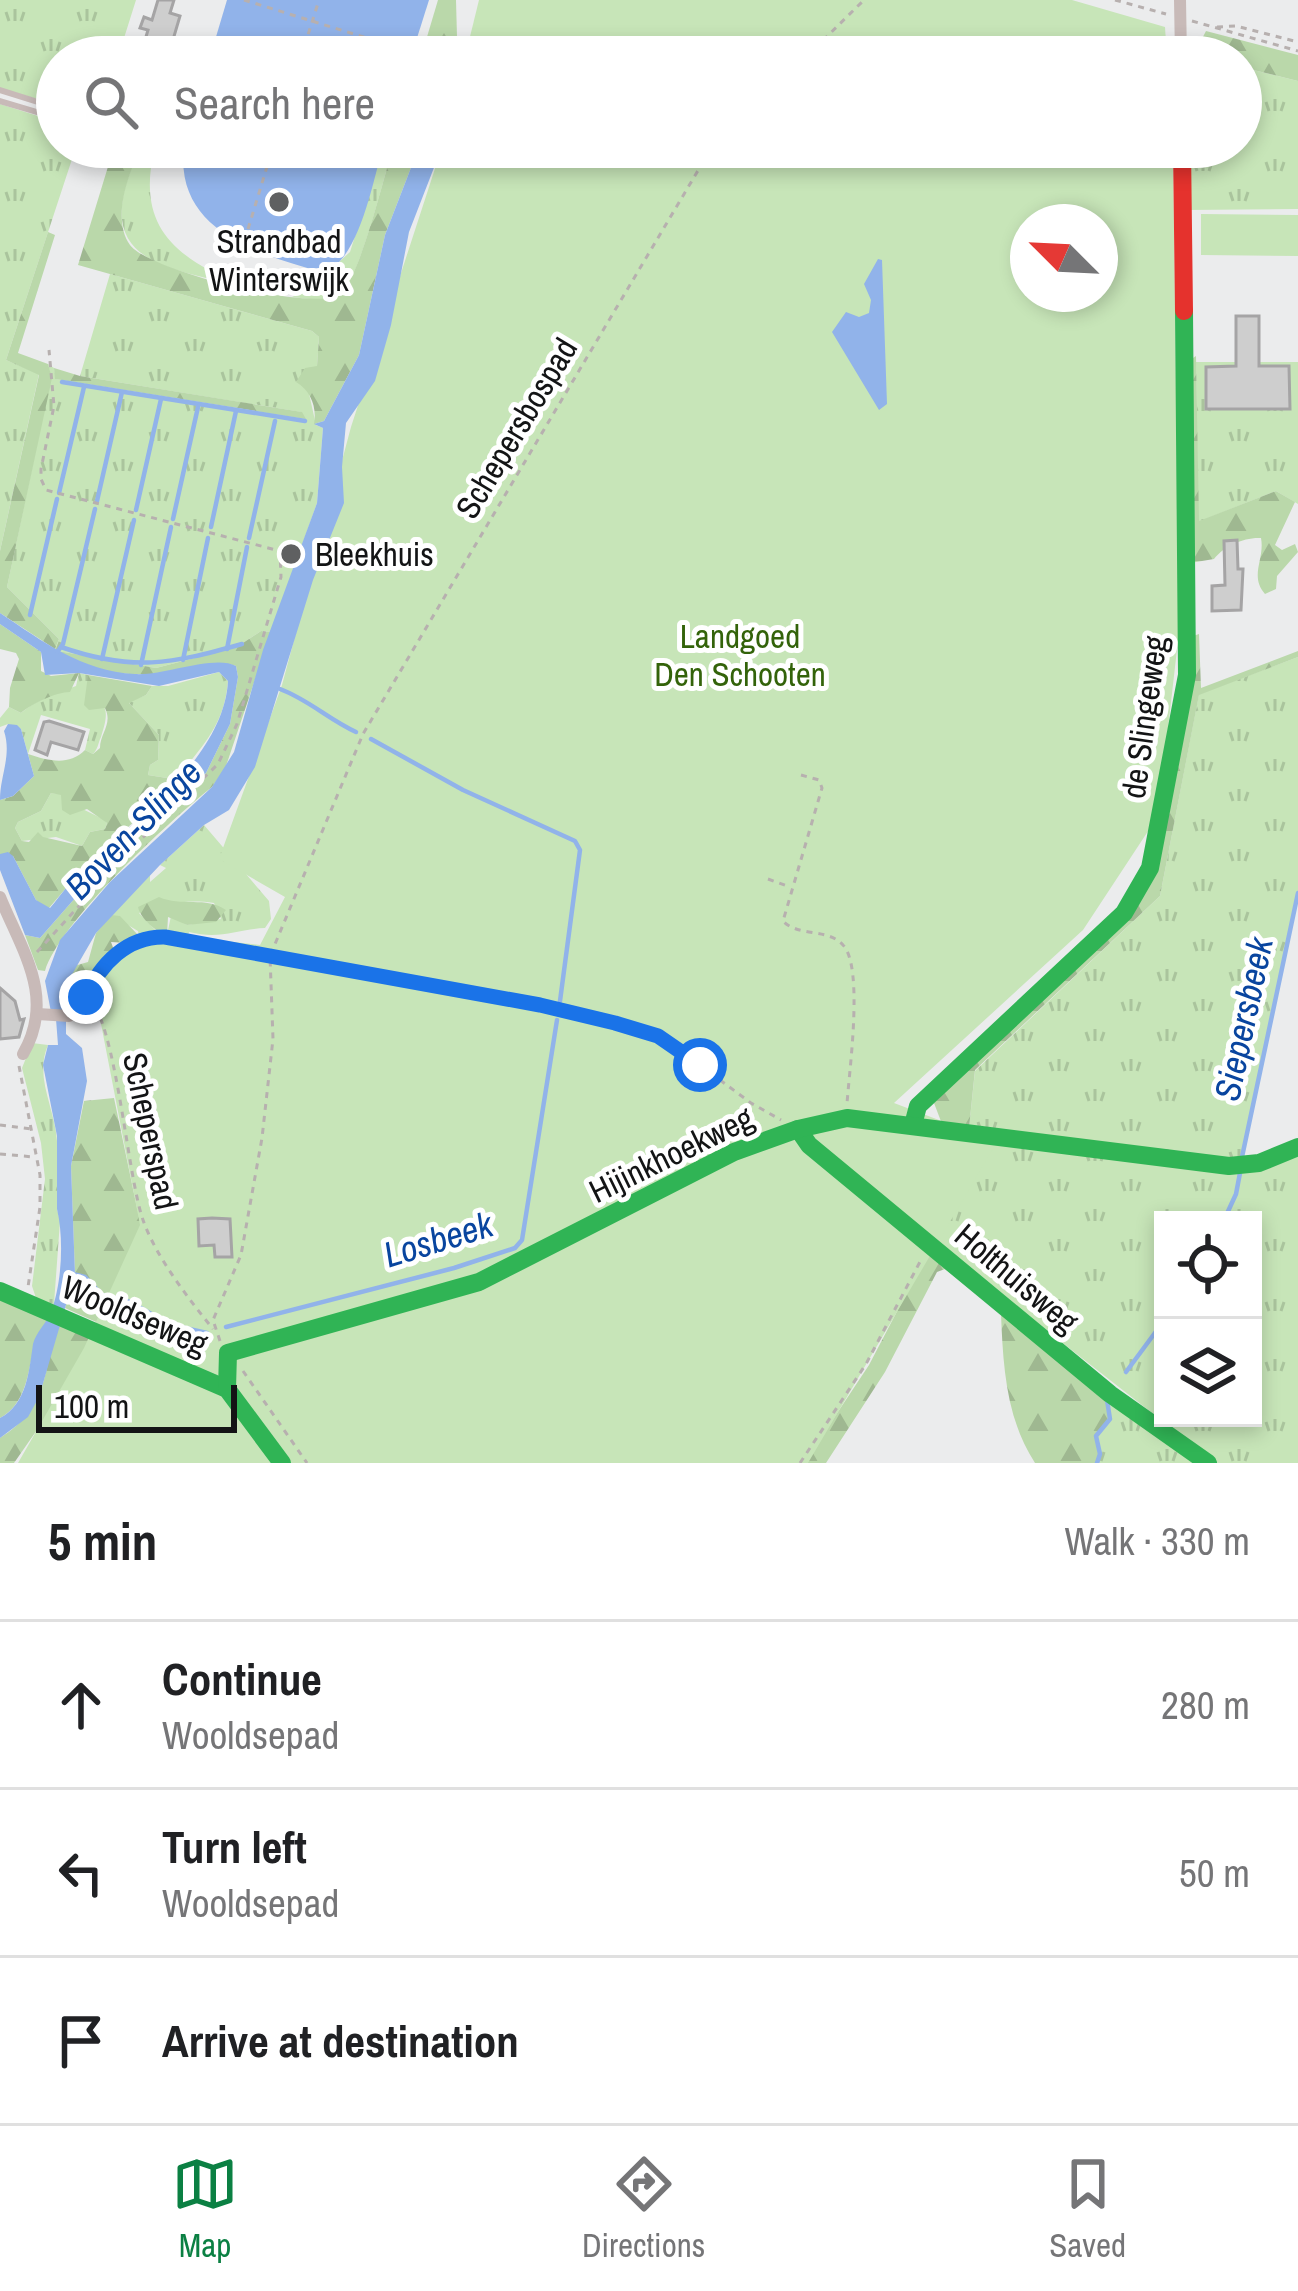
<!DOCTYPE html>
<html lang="en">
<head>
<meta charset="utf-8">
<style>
	:root { --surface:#fff; --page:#f2f2f2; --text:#202124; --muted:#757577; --line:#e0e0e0; --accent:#0b8043 }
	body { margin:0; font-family:"Archivo Narrow",sans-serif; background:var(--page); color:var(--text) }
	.controls { position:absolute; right:36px; bottom:36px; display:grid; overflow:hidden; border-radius:0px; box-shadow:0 6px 18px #0003 }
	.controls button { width:108px; height:108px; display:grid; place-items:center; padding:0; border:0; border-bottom:3px solid var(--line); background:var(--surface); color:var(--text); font:60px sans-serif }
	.compass { position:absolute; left:1010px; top:204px; width:108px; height:108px; border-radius:50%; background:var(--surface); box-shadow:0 6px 18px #0003; rotate:294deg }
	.scale { position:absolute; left:36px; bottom:30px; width:201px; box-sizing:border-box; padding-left:12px; border:6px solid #131415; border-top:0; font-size:33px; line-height:42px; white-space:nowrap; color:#131415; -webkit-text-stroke:9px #fff; paint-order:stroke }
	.stop { position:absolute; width:36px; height:36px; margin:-27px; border:9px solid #1a73e8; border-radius:50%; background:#fff }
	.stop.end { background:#1a73e8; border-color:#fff; box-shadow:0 3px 12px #0008 }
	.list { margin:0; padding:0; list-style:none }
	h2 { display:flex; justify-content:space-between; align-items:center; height:156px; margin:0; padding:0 48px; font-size:51px }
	h2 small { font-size:39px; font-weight:400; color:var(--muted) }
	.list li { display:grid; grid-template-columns:78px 1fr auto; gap:36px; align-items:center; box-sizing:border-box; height:168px; padding:0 48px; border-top:3px solid var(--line) }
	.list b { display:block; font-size:45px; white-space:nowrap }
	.list p { margin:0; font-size:39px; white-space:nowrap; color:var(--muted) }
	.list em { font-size:39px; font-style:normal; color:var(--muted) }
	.icon { flex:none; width:66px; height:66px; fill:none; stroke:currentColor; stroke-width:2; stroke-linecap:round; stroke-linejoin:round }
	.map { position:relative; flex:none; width:1298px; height:1463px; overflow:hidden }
	.search { position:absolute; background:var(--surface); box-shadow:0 6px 18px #0003; left:36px; right:36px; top:36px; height:132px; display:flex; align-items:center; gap:30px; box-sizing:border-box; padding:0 42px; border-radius:66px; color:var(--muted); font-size:45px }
	.sheet { height:660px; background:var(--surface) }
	nav { display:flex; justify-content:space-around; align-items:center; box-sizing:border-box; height:168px; border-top:3px solid var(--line); background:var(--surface); font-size:33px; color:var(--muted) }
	nav a { display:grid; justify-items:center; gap:6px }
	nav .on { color:var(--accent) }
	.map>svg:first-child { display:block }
</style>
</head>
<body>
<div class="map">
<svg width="1298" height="1463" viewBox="0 0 1298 1463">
	<defs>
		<pattern id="grass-tufts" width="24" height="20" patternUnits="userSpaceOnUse" patternTransform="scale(3)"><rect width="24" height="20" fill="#c7e5b8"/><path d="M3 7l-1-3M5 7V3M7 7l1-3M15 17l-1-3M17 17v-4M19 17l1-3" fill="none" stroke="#aac49d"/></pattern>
		<pattern id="forest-firs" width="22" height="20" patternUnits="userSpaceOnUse" patternTransform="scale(3)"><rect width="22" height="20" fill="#bad8aa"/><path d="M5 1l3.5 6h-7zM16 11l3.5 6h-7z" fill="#9fb891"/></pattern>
	</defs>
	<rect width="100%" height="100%" fill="#ebeced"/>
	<!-- grass -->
	<g fill="url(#grass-tufts)" fill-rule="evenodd">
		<polygon points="0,0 136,0 119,54 57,57 57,105 0,88"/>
		<polygon points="1241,67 1298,81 1298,209 1186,210 1185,147 1241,147"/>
		<polygon points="0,104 57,122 57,147 76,147 6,360 39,374 0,551"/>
		<path d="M 141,147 L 155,147 C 135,227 175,257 242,286 C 154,266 87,258 141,147 Z"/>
		<path d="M 383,147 L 393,147 C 384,176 360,279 340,294 C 326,304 307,298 292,297 L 310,288 L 350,252 Z"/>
		<polygon points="110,274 312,331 319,337 317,367 308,389 316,425 323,428 317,503 271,632 261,631 237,647 156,668 58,651 55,649 59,639 7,587 51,378 48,364 54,368 56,379 245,411 301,412 80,376"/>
		<polygon points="1196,362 1298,362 1298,504 1276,491 1198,522"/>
		<polygon points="1298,657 1298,893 1241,1161 969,1128 975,1071 1160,896 1199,694"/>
		<path d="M 219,672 L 228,681 C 224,732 195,751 169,790 L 167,778 L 148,775 L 150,765 L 158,760 L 159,735 L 128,702 L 146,695 L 152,686 L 168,686 Z"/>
		<path d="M 79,673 L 88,675 C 93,709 116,695 101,737 C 98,743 98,749 93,754 L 85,750 L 90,729 L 41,715 L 28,754 L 21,729 L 8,724 L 0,727 L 0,718 L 9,707 L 21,713 C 34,701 58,692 76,686 Z"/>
		<polygon points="51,793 61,794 64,800 103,819 107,823 105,829 90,832 82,846 56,837 22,841 15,828 18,822 41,811"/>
		<path d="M 204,825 L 269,901 L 271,919 L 265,928 C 237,929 221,940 189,932 L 187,940 L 167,935 L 171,916 L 187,925 L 221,919 L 214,903 C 186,899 165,904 139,913 L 158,933 L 139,936 L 138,931 L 111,915 L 150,875 L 150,882 L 166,868 L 160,865 Z"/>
		<path d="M 32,1043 L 48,1045 C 34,1077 55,1108 57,1141 C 59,1163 57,1186 57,1209 L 60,1221 L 54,1304 L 37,1301 L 32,1286 L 45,1179 L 41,1143 L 22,1068 Z"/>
		<path d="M 981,1138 L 1222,1170 L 1298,1151 L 1298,1463 L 1216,1463 L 931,1240 ZM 1163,1220 L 1253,1220 L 1253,1418 L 1163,1418 Z"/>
		<polygon points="1106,1402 1200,1463 1097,1463 1100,1456 1097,1434 1110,1419"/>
	</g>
	<!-- forest -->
	<g fill="url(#forest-firs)" fill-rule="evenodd">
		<polygon points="438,0 456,0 457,37 451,57 421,57"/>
		<polygon points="1206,31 1298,55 1298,81 1241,67 1241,57 1194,54"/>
		<path d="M 114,147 L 141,147 C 129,173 111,218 130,245 C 148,270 314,313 340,294 C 360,278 384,176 393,147 L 419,147 L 385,235 L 359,355 L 324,421 L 314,424 C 317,407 311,391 296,382 L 305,368 L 317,366 L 319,337 L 312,331 L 78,265 Z"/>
		<polygon points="48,232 55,235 18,353 48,364 52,378 7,587 59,639 55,649 0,613 0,551 39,375 6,360"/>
		<path d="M 1196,356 L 1199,521 L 1276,491 L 1295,502 L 1275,545 L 1282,550 L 1295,544 L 1298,552 L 1277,576 L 1276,589 L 1265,594 C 1249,576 1265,559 1261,538 C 1244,537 1224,546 1214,559 L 1190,563 L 1190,360 Z"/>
		<polygon points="54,368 80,376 302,412 306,419 55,379"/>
		<path d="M 0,624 L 41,652 L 41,671 L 51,676 L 79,673 L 70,692 C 56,692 31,704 21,713 L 9,707 L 10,688 L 19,659 L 16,653 L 0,649 Z"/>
		<path d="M 261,631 L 271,632 L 225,769 L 212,787 C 168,822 60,922 45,971 L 38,970 L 25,935 L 40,938 L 105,864 L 206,773 L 230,724 L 238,677 L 236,666 C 214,658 193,669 170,672 C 132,678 90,673 58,651 L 156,668 L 237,647 Z"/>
		<polygon points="1199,634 1201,688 1298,651 1298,657 1199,695 1160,896 975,1070 969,1128 942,1124 934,1103 1139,899 1190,637"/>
		<path d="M 88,675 L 152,686 L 146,695 L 129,703 L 159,735 L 158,760 L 150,765 L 148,775 L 167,778 L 169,790 L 84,867 L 49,908 L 44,908 L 36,900 L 13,856 L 0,854 L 0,800 L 13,796 L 34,776 L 28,754 C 49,761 69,766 85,750 L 93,754 L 100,748 C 100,733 113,724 105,708 L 89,710 L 84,705 ZM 51,793 L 61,795 L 62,810 L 70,815 L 87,809 L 107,823 L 105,829 L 90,832 L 82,846 L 43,837 L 38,832 L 29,842 L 22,841 L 15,828 L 18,822 L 41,811 Z"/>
		<path d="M 159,897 C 181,907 206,896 226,910 L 216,922 L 187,925 L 168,917 L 167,935 C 157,933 140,918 138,907 Z"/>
		<polygon points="111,915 120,916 139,936 127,943 111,942 115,953 92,978 81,1000 77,999 69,976 74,966 88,962 96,933"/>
		<polygon points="114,1098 137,1208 179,1359 65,1308 75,1274 71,1166 84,1101"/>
		<path d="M 933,1253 L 1108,1398 L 1110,1419 L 1097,1434 L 1100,1456 L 1097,1463 L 1035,1463 C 1006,1419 1003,1365 1001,1314 L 945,1269 L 937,1272 L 885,1372 L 826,1463 L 804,1463 L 869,1365 L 926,1256 Z"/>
		<path d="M 0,1297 L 48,1320 C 43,1328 36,1338 34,1347 C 28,1373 26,1404 0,1418 Z"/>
		<path d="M 58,1325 L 101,1338 L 14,1463 L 0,1463 L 0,1438 C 49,1407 42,1374 58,1325 Z"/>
	</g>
	<!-- green -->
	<g fill="#c7e5b8" fill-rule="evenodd">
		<polygon points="479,0 1072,0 1165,27 1167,57 465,57"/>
		<path d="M 442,147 L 1173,147 L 1179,632 L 1158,816 L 1083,930 L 894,1103 L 997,1142 L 808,1463 L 18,1463 L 84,1348 L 140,1225 L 96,998 L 94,970 L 145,932 L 260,945 L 285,897 L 219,859 L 282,685 L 351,427 ZM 1028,222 L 1100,222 L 1100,294 L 1028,294 Z"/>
		<polygon points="1201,214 1298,215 1298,256 1201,255"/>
	</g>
	<!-- water -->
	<g fill="#91b3ea">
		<polygon points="227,0 429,0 411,57 210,57"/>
		<path d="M 184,147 L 383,147 C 373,180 358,267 321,272 C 258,254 174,230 184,147 Z"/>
		<polygon points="419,147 442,147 409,232 391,325 375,381 346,423 342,467 344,503 313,580 255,767 229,810 204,825 160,865 96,933 67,983 69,1012 51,1012 45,981 60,940 110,882 212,787 234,752 263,650 317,503 323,428 314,424 324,421 359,355 385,235"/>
		<polygon points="878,259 882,260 887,404 879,410 832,332 846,312 859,317 869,313 871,300 864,284"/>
		<path d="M 0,613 C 44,642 81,671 135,674 C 163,676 215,654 236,666 L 238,677 L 230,724 L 206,773 L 105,864 L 40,938 L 25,935 L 0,870 L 0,854 L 8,852 L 13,856 L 36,900 L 50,908 C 62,894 73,877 87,865 C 138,819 224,755 228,681 L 219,672 L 159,686 L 79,673 L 45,675 L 41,652 L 0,624 Z"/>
		<path d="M 8,724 L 17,725 L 21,729 L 34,776 L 13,796 L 0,800 C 0,775 12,756 4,731 Z"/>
		<path d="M 56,1019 L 66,1020 L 66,1034 L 82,1048 L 87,1081 L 71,1166 L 75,1274 L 39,1397 L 28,1417 L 0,1438 L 0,1418 C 27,1404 29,1371 33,1344 C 36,1332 46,1324 51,1312 C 62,1283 64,1239 57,1209 L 57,1136 L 43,1065 L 48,1045 L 58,1045 Z"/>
	</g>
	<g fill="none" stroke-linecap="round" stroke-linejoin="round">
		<!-- stream -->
		<g stroke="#91b3ea" stroke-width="4.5">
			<polyline points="62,382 305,421"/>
			<polyline points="59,493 84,387"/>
			<polyline points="97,501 122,392"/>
			<polyline points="136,510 161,399"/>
			<polyline points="173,519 198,407"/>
			<polyline points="211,527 236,411"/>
			<polyline points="249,538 275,421"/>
			<polyline points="30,615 57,499"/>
			<path d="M 61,647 C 133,672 171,664 242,644"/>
			<polyline points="227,649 247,547"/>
			<polyline points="58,651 63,644 95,509"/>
			<polyline points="102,659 134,520"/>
			<polyline points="183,660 208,538"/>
			<polyline points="141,665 171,527"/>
			<path d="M 280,689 C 309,700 328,719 356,732"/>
			<polyline points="371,739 463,790 575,841 580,850 560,1001"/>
			<polyline points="1242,1157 1298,893"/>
			<polyline points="1224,1220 1236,1194 1240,1173"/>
			<polyline points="73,1274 85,1277 102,1295 130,1302 171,1325 207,1333"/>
			<polyline points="226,1327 454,1268 515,1248 522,1240 557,1020"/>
			<polyline points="1126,1372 1163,1322"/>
			<polyline points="1097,1463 1100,1454 1096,1436 1110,1419 1107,1400"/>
		</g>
	</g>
	<!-- building -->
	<g fill="#cecece" stroke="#a5a4a5" stroke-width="3">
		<polygon points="158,0 174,0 170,13 180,16 170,50 160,47 157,57 140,57 148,30 140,28 144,17 152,20"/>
		<polygon points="1236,316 1259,316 1259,366 1289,366 1290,409 1206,409 1206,367 1236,366"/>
		<polygon points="1237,540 1238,569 1243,569 1241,610 1212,611 1212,586 1225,585 1224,541"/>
		<polygon points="49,721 84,732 78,750 51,742 47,755 35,750 44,722"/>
		<polygon points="0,988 15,1001 20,1020 24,1019 19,1037 0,1039"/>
		<polygon points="212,1218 230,1219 232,1257 215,1257 214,1245 199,1246 198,1219"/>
	</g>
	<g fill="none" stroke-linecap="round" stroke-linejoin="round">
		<!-- path -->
		<g stroke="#b7b0af" stroke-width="3" stroke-dasharray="6 6" stroke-linecap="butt">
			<polyline points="244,0 370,39 364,57"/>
			<polyline points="1115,0 1166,14"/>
			<polyline points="1192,21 1298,51"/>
			<polyline points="1217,27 1236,26 1298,42"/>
			<polyline points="301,57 319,0"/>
			<polyline points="806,57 864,0"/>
			<polyline points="241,252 273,147"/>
			<path d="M 801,775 L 819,780 L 822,788 L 783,921 C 798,937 828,928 843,945 C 864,967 849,1072 847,1104"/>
			<polyline points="768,879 790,887"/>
			<polyline points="37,952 131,849 218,764 237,724 281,577 280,551 46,490 41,479 41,469 54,406 49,350"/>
			<path d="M 88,998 C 116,1020 127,1174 143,1220 C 156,1257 188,1298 213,1329"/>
			<path d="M 82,1008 C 96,972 122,935 165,937 L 540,1005 L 644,1031 L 670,1043 L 751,1103 L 781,1120"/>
			<polyline points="19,1066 40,1175 40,1207 28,1287"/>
			<polyline points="0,1125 31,1129"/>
			<polyline points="0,1154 34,1157"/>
			<polyline points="220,1341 213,1320 241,1255 262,1138 273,1039 270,956 363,734 712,147"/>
			<polyline points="243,1371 307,1463"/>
			<polyline points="800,1463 866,1364 922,1258"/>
		</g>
		<!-- lane -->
		<g stroke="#c8bab8" stroke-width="6">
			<polyline points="0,90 57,108"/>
			<polyline points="0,101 57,118"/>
		</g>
		<!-- street -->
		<g stroke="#c8bab8" stroke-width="12">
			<polyline points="1180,0 1181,57"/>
			<path d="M 0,897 C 22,951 56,997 23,1054"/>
			<polyline points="38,1014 69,1016"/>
		</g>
		<!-- fast -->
		<g stroke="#30b455" stroke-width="18">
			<polyline points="913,1125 918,1106 1124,913 1150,868 1187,675 1184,311"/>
			<polyline points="798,1129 809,1145 1110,1394 1208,1463"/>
			<polyline points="0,1291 227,1389 282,1463"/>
			<polyline points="227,1389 228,1353 479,1282 734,1152 798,1129 847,1118 1229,1166 1259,1163 1298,1147"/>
		</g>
		<!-- jam -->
		<polyline stroke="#e5322d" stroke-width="18" points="1182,147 1184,311"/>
	</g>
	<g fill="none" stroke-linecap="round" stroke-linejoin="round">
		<!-- route -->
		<path stroke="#1a73e8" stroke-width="15" d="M 86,997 C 100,964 127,936 165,937 L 540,1005 L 615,1023 L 658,1036 L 700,1065"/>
	</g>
	<!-- markers -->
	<g fill="#5f6061" stroke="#fff" stroke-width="4.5">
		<circle cx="279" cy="202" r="12"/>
		<circle cx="291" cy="554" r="12"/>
	</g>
	<g text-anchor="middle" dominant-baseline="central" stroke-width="10" stroke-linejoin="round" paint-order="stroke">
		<!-- poi labels -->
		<g font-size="33" fill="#131415" stroke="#fff">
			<text x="279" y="241">Strandbad<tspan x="279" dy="38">Winterswijk</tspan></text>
			<text x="315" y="554" text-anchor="start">Bleekhuis</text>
		</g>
		<!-- street labels -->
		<g font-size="33" fill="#131415" stroke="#fff">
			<text transform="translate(516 428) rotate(-59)">Schepersbospad</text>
			<text transform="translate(1144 717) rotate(-82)">de Slingeweg</text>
			<text transform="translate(151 1131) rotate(78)">Scheperspad</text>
			<text transform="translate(671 1154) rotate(-26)">Hijinkhoekweg</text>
			<text transform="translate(1017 1278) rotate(40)">Holthuisweg</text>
			<text transform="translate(135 1315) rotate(23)">Wooldseweg</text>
		</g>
		<!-- park labels -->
		<g font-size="33" fill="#33630a" stroke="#fff">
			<text x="740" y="636">Landgoed<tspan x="740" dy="38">Den Schooten</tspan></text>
		</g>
		<!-- water labels -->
		<g font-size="36" font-style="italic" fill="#09459f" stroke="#fff">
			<text transform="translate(133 829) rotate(-46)">Boven-Slinge</text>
			<text transform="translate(1243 1019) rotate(-78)">Siepersbeek</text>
			<text transform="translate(438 1239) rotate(-17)">Losbeek</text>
		</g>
	</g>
</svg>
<div class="controls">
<button><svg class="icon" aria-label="locate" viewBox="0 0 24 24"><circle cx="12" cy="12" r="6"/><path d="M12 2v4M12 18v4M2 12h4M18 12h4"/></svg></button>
<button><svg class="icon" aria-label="layers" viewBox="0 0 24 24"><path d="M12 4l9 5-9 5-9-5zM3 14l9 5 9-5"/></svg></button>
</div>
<svg class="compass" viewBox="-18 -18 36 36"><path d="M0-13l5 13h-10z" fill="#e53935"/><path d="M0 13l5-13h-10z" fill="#757577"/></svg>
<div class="scale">100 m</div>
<div class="stop" style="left:700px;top:1065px"></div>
<div class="stop end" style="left:86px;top:997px"></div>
<div class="search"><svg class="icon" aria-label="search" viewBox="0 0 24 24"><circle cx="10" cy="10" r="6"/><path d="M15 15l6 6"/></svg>Search here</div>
</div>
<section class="sheet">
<h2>5 min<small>Walk · 330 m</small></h2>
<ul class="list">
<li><svg class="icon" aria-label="ahead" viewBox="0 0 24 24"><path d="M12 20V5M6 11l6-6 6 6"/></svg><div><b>Continue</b><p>Wooldsepad</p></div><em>280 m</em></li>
<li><svg class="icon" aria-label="left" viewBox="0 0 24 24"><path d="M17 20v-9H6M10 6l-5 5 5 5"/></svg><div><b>Turn left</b><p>Wooldsepad</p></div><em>50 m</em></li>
<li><svg class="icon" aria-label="arrive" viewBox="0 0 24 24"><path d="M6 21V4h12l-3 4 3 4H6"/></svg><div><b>Arrive at destination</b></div></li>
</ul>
</section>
<nav>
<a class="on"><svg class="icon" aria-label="map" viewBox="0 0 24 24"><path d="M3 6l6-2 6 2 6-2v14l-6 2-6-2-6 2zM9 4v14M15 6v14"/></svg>Map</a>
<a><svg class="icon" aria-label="directions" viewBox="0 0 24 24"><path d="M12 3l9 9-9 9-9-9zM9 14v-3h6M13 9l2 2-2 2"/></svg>Directions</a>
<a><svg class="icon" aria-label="saved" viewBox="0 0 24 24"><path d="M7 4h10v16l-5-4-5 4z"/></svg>Saved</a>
</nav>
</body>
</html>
